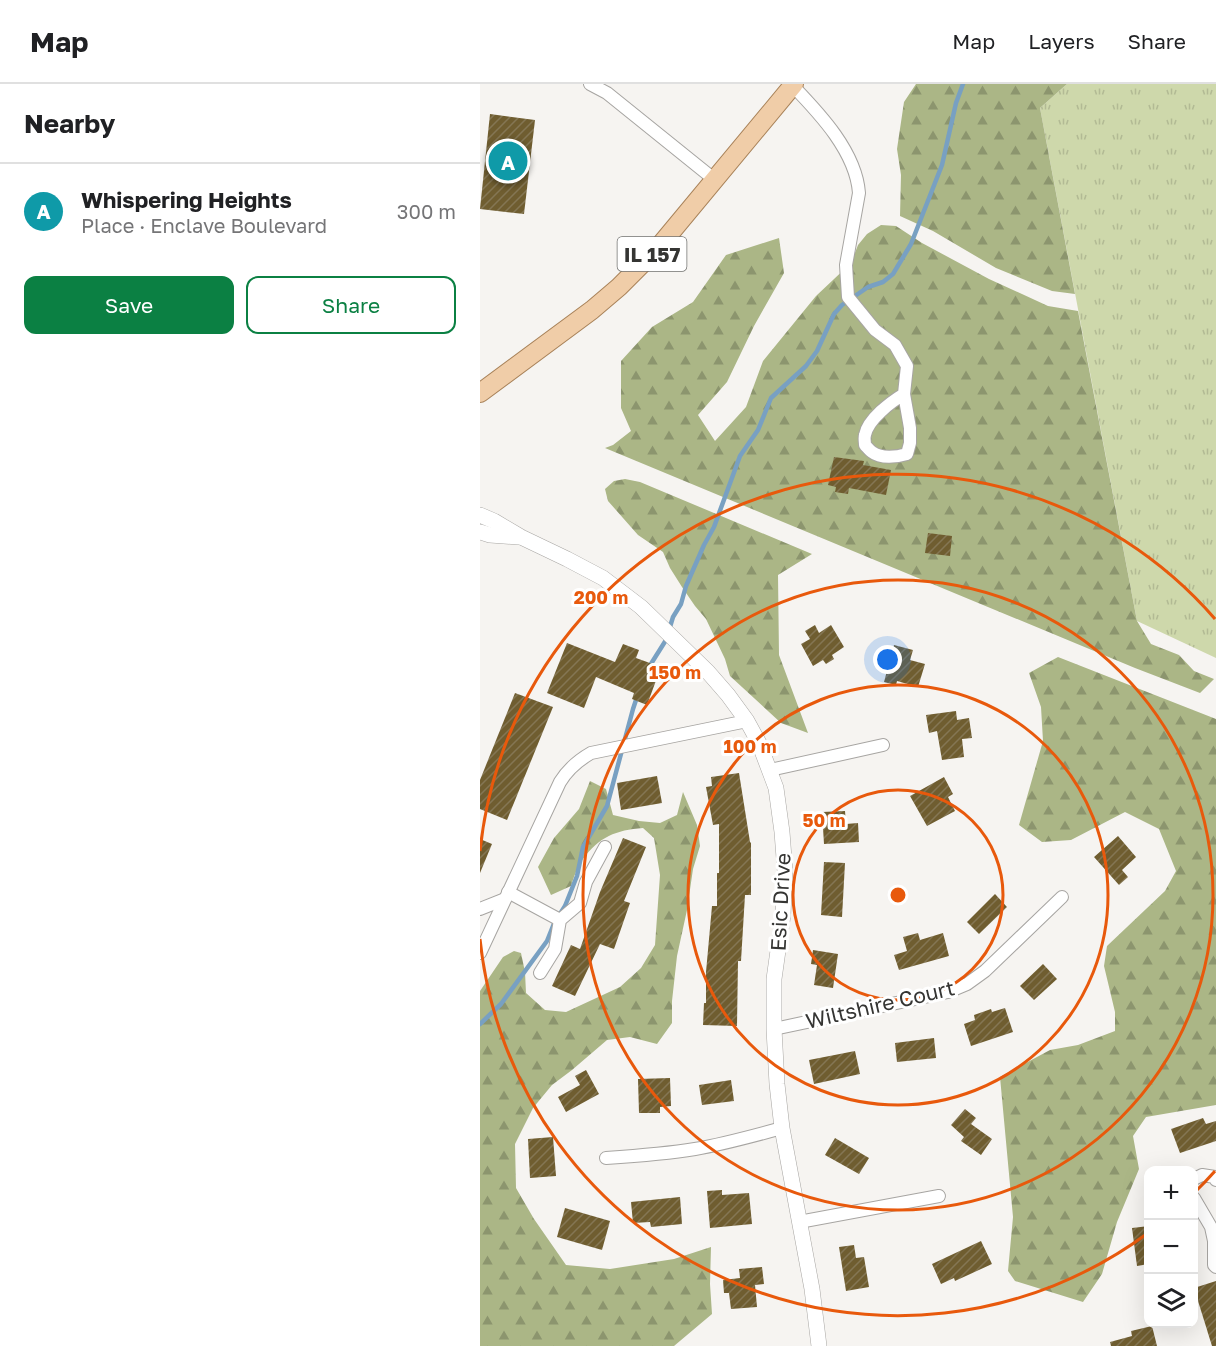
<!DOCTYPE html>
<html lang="en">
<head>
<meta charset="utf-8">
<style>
	:root { --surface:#fff; --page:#f6f6f6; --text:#202124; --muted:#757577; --line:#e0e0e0; --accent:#0b8043 }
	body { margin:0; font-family:"Golos Text",sans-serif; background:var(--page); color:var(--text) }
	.controls { position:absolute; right:18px; bottom:18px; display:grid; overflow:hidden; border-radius:12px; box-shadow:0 6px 24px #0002 }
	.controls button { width:54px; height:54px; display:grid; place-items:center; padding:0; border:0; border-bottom:2px solid var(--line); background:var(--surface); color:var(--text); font:30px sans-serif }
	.you { position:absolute; left:408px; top:576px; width:21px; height:21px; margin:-15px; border:4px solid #fff; border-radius:50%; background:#1a73e8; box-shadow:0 0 0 9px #1a73e833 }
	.badge { display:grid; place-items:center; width:39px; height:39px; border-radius:50%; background:var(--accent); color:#fff; font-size:20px; font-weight:700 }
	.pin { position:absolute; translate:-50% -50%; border:3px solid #fff; box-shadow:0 2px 6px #0006 }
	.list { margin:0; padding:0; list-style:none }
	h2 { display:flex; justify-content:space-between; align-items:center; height:78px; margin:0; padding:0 24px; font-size:26px }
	h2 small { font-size:20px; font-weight:400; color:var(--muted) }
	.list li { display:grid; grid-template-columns:39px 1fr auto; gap:18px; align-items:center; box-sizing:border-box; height:96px; padding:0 24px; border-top:2px solid var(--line) }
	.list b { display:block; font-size:22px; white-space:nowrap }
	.list p { margin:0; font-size:20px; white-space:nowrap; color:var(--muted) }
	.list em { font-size:20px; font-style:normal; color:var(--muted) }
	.actions { display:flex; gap:12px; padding:18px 24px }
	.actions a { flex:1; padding:14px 0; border:2px solid var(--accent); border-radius:12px; text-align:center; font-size:21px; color:var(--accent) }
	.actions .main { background:var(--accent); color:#fff }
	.icon { flex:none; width:33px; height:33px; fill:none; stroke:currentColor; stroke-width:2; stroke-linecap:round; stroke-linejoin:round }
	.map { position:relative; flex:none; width:736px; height:1262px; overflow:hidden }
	header { display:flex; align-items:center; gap:36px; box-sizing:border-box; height:84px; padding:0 30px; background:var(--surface); border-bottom:2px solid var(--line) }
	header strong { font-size:28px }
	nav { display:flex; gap:33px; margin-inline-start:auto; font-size:21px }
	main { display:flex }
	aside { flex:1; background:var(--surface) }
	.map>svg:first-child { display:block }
</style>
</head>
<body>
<header>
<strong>Map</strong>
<nav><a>Map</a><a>Layers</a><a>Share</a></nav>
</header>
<main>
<aside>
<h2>Nearby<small></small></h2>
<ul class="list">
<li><span class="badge" style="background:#0f9aa8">A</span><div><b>Whispering Heights</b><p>Place · Enclave Boulevard</p></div><em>300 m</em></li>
</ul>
<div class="actions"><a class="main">Save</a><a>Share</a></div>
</aside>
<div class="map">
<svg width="736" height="1262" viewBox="0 0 736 1262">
	<defs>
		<pattern id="grass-tufts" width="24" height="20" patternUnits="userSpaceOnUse" patternTransform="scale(1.5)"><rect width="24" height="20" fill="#ced8ab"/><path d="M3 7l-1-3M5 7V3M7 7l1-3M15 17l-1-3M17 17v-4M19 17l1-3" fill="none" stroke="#b2ba94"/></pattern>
		<pattern id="forest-firs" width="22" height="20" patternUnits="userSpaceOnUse" patternTransform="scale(1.5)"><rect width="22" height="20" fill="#abb686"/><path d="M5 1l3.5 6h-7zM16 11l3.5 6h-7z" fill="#8c956e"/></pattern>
		<pattern id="building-hatch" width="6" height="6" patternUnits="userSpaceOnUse" patternTransform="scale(1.5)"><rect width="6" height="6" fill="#6f5d30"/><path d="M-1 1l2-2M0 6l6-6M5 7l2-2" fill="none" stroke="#847654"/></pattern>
	</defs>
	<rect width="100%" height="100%" fill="#f6f4f1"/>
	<!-- grass -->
	<polygon fill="url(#grass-tufts)" points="587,0 736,0 736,574 657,537 560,24"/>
	<!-- forest -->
	<g fill="url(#forest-firs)">
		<polygon points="436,0 587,0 560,24 595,210 572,207 516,184 453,147 420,132 421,91 417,65 424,18"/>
		<polygon points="401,141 416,142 442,159 509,195 568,222 598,227 657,537 671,560 699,571 714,587 734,595 720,609 655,584 125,364 133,361 151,347 141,324 141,277 172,243 213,218 246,171 299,154 304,189 274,242 247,298 218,331 235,357 266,323 283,277 336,212 371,179 378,161 387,150"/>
		<polygon points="145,395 160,398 332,470 298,491 299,571 328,649 301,639 250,592 245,575 226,535 215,522 202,503 190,484 183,468 158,451 128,417 125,405 134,397"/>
		<polygon points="578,573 736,635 736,1021 666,1033 653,1052 659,1085 637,1138 622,1190 603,1218 535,1197 528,1187 533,1133 520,993 570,966 598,961 635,947 635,928 624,882 627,862 685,807 696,787 679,745 645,728 591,756 562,758 539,741 563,657 561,623 549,589"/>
		<path d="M 110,697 L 126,705 L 133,731 L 159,737 L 180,739 L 197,731 L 203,708 L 217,741 L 220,762 L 213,785 L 207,826 L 197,872 L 192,917 L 192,939 L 177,960 L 150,953 L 127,956 L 92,986 L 72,1001 L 53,1024 L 35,1060 L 36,1104 L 54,1135 L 86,1181 L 130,1185 L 194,1175 L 231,1163 L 230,1200 L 232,1230 L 194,1262 L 0,1262 L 0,907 L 23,873 L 34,867 L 41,869 L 45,888 L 46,909 L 65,926 L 86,928 L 140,903 L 161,884 L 175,861 L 180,791 L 174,754 L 163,744 C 136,746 119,753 103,775 C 97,783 94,793 91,802 L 71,811 L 58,783 L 74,754 L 99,725 Z"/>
	</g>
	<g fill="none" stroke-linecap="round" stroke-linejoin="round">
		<!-- stream -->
		<g stroke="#78a0c2" stroke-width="4.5">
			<polyline points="169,583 186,556 193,533 201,520 206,502 224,461 234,443 260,372 278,346 291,314 326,282 337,267 354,230 362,221 388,203 403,198 413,190 431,160 462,81 476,19 483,0"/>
			<polyline points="80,830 85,822 97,792 103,763 127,722 153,625 157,613"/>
			<polyline points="0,940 21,920 67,857 75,837"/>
		</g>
	</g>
	<!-- building -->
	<g fill="url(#building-hatch)">
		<polygon points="10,30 55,36 44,130 0,125"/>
		<polygon points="354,373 384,377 383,381 411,386 406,411 369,404 368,410 355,408 356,403 348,401"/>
		<polygon points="448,449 472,452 470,472 445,469"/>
		<polygon points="335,541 339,549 351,541 364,563 352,571 354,575 346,580 343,576 333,582 321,560 330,555 325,547"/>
		<polygon points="87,559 135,578 143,560 159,566 156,574 181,583 167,621 152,615 154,609 116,593 104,624 67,609"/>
		<polygon points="414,561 433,566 430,576 445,580 438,603 417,597 416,601 404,598"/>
		<polygon points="35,609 73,623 27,736 0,725 0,696"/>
		<polygon points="476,627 477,636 489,634 492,654 482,655 484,673 462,676 457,647 449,649 446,631"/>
		<polygon points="259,689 270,758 271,759 271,811 265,811 261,877 258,877 257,942 223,941 224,919 226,919 226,888 232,822 237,822 237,789 239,789 239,740 233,741 226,703 232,702 231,693"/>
		<polygon points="177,692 182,719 141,726 137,699"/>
		<polygon points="464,693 473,710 468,713 475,727 447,742 430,712"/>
		<polygon points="365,727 366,740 378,739 379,758 344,760 342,728"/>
		<polygon points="638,752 656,773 642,786 648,793 639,801 614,773"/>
		<polygon points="143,754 166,763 144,817 150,819 134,865 120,860 95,912 72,902 91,861 100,865 120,808"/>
		<polygon points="0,755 12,760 0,789"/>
		<polygon points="344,778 365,779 362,833 341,831"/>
		<polygon points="515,810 527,823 499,850 487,838"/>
		<polygon points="438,849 440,856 463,849 469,872 419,886 414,871 427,867 423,853"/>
		<polygon points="333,866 358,870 353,904 334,901 337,881 331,880"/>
		<polygon points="563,880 577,895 554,916 540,902"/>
		<polygon points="525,924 533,948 491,962 484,940 495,936 494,931 511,925 512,928"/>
		<polygon points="454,954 456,974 417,978 415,959"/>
		<polygon points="375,967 380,990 334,1000 329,976"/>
		<polygon points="106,986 119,1010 86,1028 78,1013 100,1001 95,992"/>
		<polygon points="190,994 191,1022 180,1023 180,1029 159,1029 158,995"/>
		<polygon points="251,996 254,1017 222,1021 219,1001"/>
		<polygon points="485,1025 496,1034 491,1040 512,1055 501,1071 481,1057 484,1053 471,1041"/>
		<polygon points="723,1034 726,1040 736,1037 736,1057 700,1069 691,1045"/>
		<polygon points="73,1053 76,1092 50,1094 48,1055"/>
		<polygon points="355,1054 389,1074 379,1090 345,1071"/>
		<polygon points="242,1106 242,1111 269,1109 272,1140 230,1144 227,1107"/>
		<polygon points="200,1113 202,1140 171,1143 170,1138 153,1139 151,1118"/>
		<polygon points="85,1124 130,1137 122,1166 77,1153"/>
		<polygon points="669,1142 669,1180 657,1182 652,1144"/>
		<polygon points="501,1157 512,1180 475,1197 474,1194 461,1200 452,1180"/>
		<polygon points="374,1161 376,1174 384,1173 389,1203 366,1207 359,1163"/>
		<polygon points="282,1183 284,1200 275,1201 277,1223 251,1225 249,1209 244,1209 243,1196 260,1194 259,1185"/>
		<polygon points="736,1197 736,1262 732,1262 714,1204"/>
		<polygon points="672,1242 677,1262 631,1262 630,1258 652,1252 651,1247"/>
	</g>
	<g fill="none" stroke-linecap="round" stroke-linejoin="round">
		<!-- minor casing -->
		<g stroke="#a7a5a2" stroke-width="14">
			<g id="minor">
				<polyline points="110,0 127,9 235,96"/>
				<path d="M 313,2 C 340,30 376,68 379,109 L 366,181 L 368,213 L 395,246 L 415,261 L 427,282 L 424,310 L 430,344 L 430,359 L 427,370 C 417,373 401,375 392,368 C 389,366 387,363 385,361 C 385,358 384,354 385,351 C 388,335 411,318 424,310"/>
				<polyline points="290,686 403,661"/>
				<polyline points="28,808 80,836"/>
				<polyline points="0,825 25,815"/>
				<path d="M 0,869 L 80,698 C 88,685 97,677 111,669 L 267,637"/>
				<polyline points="60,889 75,865 80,836 100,819 106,798 125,763"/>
				<polyline points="294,945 468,908 487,900 505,887 582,813"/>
				<path d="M 126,1074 C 156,1072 185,1070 215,1065 C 244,1060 273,1052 302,1044"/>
				<polyline points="714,1095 722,1091 735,1093 736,1096"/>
				<polyline points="714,1114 731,1143 734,1157 734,1181 736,1183"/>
				<polyline points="319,1138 459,1112"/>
			</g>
		</g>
		<!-- tertiary casing -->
		<g stroke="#a7a5a2" stroke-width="16">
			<g id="tertiary">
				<polyline points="0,431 14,437 41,453 87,475 123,494 161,523 228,588 248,611 267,637 279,659 296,704 302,748 305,787 303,831 294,895 294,945 297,1000 302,1044 332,1205 339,1262"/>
				<polyline points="0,448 10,451 38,453"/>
			</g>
		</g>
		<!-- primary casing -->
		<g stroke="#a88259" stroke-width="20">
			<polyline id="primary" points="0,309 112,226 139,203 177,165 314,0"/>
		</g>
		<!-- minor -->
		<use href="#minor" stroke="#fff" stroke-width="12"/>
		<!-- tertiary -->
		<use href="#tertiary" stroke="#fff" stroke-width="15"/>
		<!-- primary -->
		<use href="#primary" stroke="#f0cda8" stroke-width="18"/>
	</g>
	<!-- distance rings -->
	<g fill="none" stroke="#e8590c" stroke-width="3">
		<circle cx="418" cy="811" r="105"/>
		<circle cx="418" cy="811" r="210"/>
		<circle cx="418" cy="811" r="315"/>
		<path d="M735 1087A420 420 0 0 1 715 1108M668 1149A420 420 0 0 1 0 855M0 767A420 420 0 0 1 735 535"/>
	</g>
	<g text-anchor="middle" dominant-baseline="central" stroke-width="6" stroke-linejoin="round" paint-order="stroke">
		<!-- shield labels -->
		<rect fill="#fff" stroke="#727270" stroke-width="1.5" x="137.5" y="153" width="69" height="34" rx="4.5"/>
		<g font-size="20" font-weight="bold" fill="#353533">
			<text x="172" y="170">IL 157</text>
		</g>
		<!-- street labels -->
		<g font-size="21" fill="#353533" stroke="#fff">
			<text transform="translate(300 818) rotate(-87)">Esic Drive</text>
			<text transform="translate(400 920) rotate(-13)">Wiltshire Court</text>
		</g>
	</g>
	<circle cx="418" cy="811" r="9" fill="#e8590c" stroke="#fff" stroke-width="3"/>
	<g font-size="18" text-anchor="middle" font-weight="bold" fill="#e8590c" stroke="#fff" stroke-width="6" stroke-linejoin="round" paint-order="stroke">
		<text x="121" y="520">200 m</text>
		<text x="195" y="595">150 m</text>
		<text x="270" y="669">100 m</text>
		<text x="344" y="743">50 m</text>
	</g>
</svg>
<div class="controls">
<button>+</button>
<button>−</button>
<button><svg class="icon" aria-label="layers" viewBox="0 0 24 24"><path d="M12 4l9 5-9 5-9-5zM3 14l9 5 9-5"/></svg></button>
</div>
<div class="you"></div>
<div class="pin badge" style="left:28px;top:77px;background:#0f9aa8">A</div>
</div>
</main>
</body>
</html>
